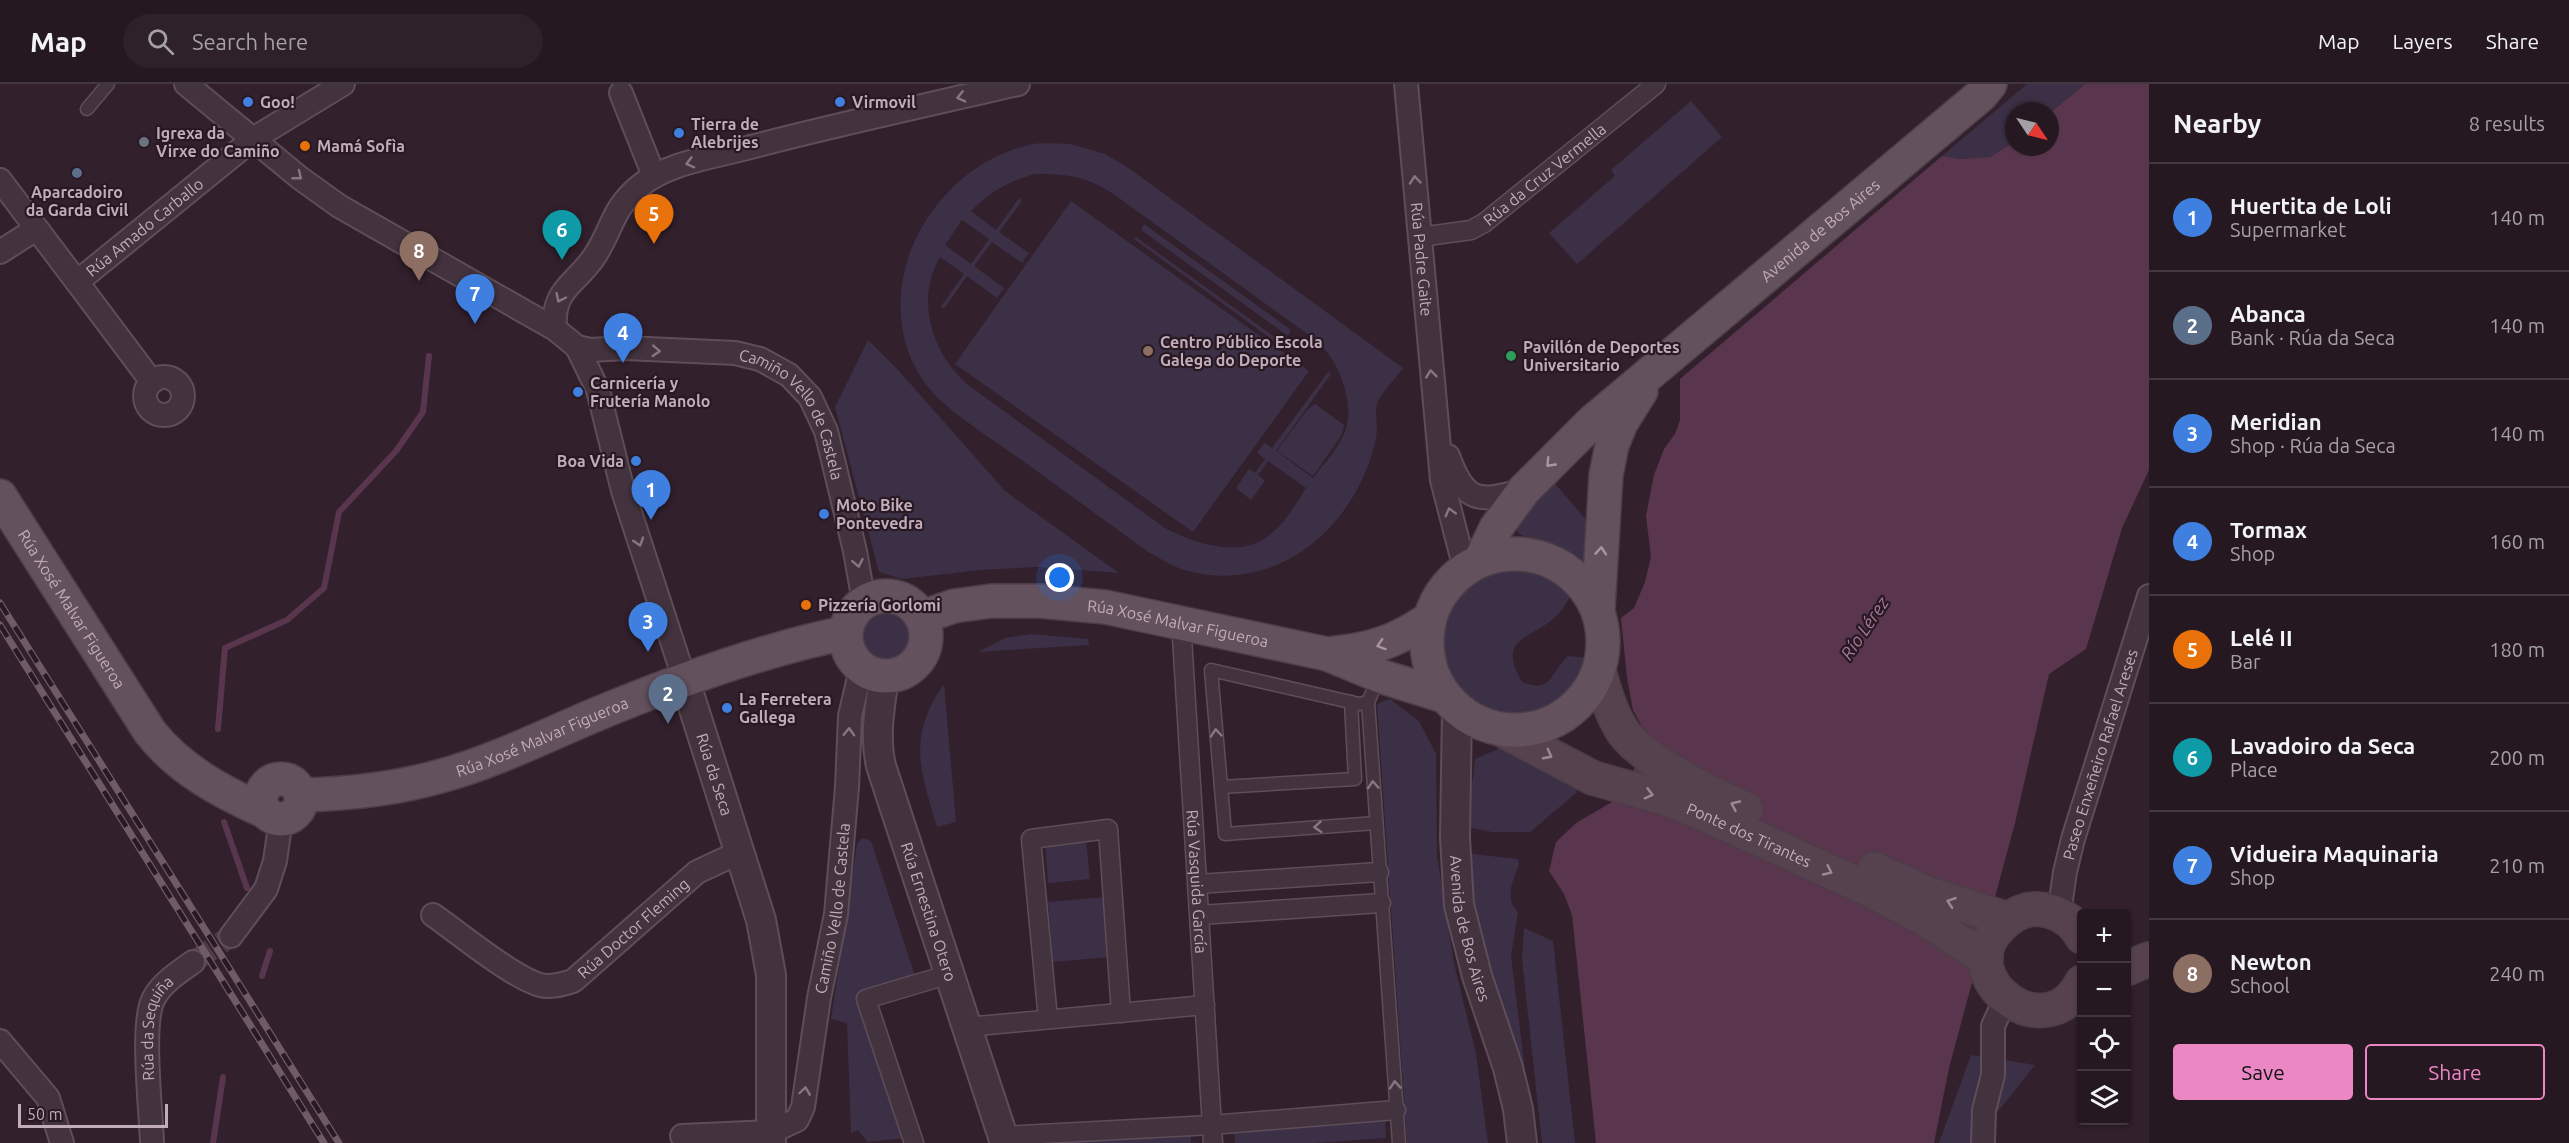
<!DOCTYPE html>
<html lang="en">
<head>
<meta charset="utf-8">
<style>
	:root { --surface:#261821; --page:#2e212a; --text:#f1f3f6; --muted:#a4a0a5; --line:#42373f; --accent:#ec87c6 }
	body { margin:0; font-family:Ubuntu,sans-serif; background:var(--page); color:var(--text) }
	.controls { position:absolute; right:18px; bottom:18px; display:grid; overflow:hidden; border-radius:6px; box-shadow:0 2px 4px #0004 }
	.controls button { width:54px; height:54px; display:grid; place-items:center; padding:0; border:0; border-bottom:2px solid var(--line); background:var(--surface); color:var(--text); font:30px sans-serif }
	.compass { position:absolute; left:2005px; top:18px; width:54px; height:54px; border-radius:50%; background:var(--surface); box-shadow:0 2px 4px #0004; rotate:125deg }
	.scale { position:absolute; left:18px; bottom:15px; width:150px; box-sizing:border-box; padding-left:6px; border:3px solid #c1adb9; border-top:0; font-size:16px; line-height:21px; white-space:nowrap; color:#c1adb9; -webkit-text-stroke:4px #281923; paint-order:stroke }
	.you { position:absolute; left:1060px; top:494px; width:21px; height:21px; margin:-15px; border:4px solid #fff; border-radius:50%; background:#1a73e8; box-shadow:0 0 0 9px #1a73e833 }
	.badge { display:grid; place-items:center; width:39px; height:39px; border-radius:50%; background:var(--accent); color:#fff; font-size:20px; font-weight:700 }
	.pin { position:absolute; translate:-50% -50px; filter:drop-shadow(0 2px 3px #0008) }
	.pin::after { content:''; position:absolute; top:32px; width:21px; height:18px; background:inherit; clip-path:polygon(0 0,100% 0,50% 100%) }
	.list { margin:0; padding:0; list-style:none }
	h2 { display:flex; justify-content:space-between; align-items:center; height:78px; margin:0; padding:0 24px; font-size:26px }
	h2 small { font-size:20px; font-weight:400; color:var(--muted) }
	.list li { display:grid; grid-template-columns:39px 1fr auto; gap:18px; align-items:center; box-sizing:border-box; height:108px; padding:0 24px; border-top:2px solid var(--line) }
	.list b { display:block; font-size:22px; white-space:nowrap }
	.list p { margin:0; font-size:20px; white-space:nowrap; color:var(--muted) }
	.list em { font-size:20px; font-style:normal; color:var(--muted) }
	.actions { display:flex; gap:12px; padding:18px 24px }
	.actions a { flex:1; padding:14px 0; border:2px solid var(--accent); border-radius:6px; text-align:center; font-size:21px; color:var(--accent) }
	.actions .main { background:var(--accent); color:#111 }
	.icon { flex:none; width:33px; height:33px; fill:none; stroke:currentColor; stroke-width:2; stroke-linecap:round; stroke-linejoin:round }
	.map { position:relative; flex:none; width:2149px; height:1059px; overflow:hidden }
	header { display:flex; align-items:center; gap:36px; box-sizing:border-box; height:84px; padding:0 30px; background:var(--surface); border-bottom:2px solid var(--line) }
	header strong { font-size:28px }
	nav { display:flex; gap:33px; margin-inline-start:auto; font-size:21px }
	.search { width:420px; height:54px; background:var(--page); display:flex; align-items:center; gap:15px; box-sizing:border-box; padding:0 21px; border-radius:33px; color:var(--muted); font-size:22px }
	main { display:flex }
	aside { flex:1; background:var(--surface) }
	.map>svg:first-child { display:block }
</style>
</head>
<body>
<header>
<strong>Map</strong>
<div class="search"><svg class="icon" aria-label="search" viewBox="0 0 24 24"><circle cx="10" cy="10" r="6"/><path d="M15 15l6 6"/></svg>Search here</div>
<nav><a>Map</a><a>Layers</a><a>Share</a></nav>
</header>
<main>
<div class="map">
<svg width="2149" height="1059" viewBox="0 0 2149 1059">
	<rect width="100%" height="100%" fill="#32202c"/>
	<!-- green -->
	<g fill="#3c3046" fill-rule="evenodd">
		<polygon points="2027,0 2085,0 2050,29 2050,27 2014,27 2014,58 1990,73 1959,75 1942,72"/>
		<polygon points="1691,17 1722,53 1577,180 1549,149 1615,92 1611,86"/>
		<path d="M 1070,60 L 1105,70 L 1130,85 L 1403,284 C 1397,293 1380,310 1377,320 C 1375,327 1377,337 1377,343 C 1377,354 1373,368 1369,379 C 1341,456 1267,510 1184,486 C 1172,482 1159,474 1148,468 C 1106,437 1064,407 1023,377 C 995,357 964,338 939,315 C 887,264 891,185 931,129 C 955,95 989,70 1029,61 C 1042,58 1057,60 1070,60 ZM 1035,90 C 1067,90 1085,92 1112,109 L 1306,249 C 1313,255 1321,261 1327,268 C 1343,289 1356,328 1343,352 C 1336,367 1323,381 1313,394 L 1276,367 L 1331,290 L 1328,288 L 1272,364 L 1264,359 L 1257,369 L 1265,375 L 1255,389 L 1249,385 L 1236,404 L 1251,416 L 1265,397 L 1258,391 L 1268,377 L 1306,404 C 1297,419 1285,438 1272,449 C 1242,476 1196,460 1165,444 L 971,303 C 933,273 914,217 940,173 L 964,190 L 941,222 L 944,225 L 967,192 L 997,214 L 1004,204 L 974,182 L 992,158 L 1022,179 L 1029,169 L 999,148 L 1022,117 L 1019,114 L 996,146 L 971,127 C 991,107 1007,98 1035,90 ZM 962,136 L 989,155 L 971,180 L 945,161 Z"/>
		<polygon points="1071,117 1309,287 1193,448 955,280"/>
		<polygon points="1144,140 1291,246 1288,252 1141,146"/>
		<polygon points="1136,153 1283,259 1281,262 1134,155"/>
		<polygon points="868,256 899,287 1005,407 1119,489 1037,483 980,486 902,495 879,488 835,323"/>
		<polygon points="1315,320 1344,341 1341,352 1313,392 1277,367 1307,326"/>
		<polygon points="1552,396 1592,443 1591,494 1570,472 1519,450 1513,441"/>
		<path d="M 1522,481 C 1542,485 1558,492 1573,506 C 1568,517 1562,528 1552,536 C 1527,556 1497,555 1522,598 C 1553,610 1550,588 1568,572 L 1589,574 C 1582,599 1566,622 1539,630 C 1430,664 1392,486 1522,481 Z"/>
		<circle cx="886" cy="554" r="27"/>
		<polygon points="1031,550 1088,555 1089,561 978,568 1005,554"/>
		<path d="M 944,600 L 956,738 L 937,743 C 920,686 907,653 944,600 Z"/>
		<polygon points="1390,615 1419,637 1436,670 1437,772 1454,879 1476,970 1488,1059 1407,1059 1377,620"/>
		<polygon points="1505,662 1580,697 1576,709 1530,748 1492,748 1467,743 1475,675"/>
		<polygon points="862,754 871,757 914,889 913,894 859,912 906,1054 868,1058 858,1046 851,1049 847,939 831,935 857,760"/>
		<polygon points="1086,756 1090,795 1048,799 1045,757"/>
		<path d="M 1464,769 L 1518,775 L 1519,780 C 1513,797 1504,814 1518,828 L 1511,872 L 1528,1011 L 1476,844 Z"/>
		<polygon points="1105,813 1109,873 1053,878 1048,818"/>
		<polygon points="1524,844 1553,857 1575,1059 1542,1059 1522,875"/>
		<polygon points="1971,971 2035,981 1996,1030 1995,1059 1939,1059"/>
		<polygon points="1385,1033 1386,1054 1314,1059 1235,1059 1234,1044"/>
		<polygon points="1191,1049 1191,1059 1040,1059"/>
	</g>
	<!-- water -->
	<polygon fill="#59364e" points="2085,0 2149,0 2149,386 2122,444 2086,565 2049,590 2015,739 1949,984 1934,1059 1596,1059 1572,831 1564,810 1549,787 1556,758 1576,739 1624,711 1647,652 1633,626 1627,594 1621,534 1634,524 1645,498 1651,473 1646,432 1654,391 1664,365 1675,350 1680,336 1680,295 1942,72 1959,75 1990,73 2014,58 2014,63 2050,63 2050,29"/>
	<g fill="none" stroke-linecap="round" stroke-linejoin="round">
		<!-- stream -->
		<g stroke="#59364e" stroke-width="6">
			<polyline points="218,645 225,564 287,536 324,504 339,428 396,367 423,328 429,272"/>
			<polyline points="224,738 247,804"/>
			<polyline points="262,892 270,867"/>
			<polyline points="213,1059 223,993"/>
		</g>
		<!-- minor-tunnel -->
		<polyline stroke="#4f3c48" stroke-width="22" stroke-dasharray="22 11" stroke-linecap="butt" points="193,878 231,852"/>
		<!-- service casing -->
		<g stroke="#5f4e59" stroke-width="15">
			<g id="service">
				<polyline points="87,25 108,0"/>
				<polyline points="1379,593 1368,618 1399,1059"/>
				<polyline points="1368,618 1359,620 1211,586 1225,750 1376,739"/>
				<polyline points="1221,703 1355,695 1351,618"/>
			</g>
		</g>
		<!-- pedestrian casing -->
		<g stroke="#5f4e59" stroke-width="21">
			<g id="pedestrian">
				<path id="s1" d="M 1420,153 L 1471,146 L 1484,139 L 1656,0"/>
				<path id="s2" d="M 1181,537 L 1213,1059"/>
				<polyline points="1198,800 1379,788"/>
				<polyline points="1200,831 1381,819"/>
				<polyline points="1048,935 1031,755 1108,745 1121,929"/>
				<polyline points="967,943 1205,921"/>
				<polyline points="1003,1052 1211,1041 1396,1026"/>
				<polyline points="914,1059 866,915 950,890"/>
			</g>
		</g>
		<!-- minor casing -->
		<g stroke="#5f4e59" stroke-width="26">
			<g id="minor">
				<path id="s3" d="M 186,0 L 300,94 L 339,122 L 555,245 L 577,263 L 590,266 L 625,264 L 735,269 L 760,275 L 789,291 L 810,313 L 826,347 L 855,467 L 864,518"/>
				<path id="s4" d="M 1406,0 L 1442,396 L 1465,485"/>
				<polyline points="621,9 654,92"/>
				<polyline points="0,96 77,198"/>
				<polyline points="0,168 36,145"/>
				<path d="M 555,245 C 552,205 574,202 594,173 C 613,145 611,125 641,101 C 669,79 709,74 743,65 C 834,41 927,21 1018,0"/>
				<polyline points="577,263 598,306 623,407 685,597"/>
				<circle cx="164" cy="312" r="19"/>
				<path id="s5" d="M 152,298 L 77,198 L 253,55 L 343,0"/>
				<path d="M 1448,372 C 1465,419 1478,419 1524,406"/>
				<path id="s6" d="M 2059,830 L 2065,788 L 2073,755 L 2149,512"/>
				<path id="s7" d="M 433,831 C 459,849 512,893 540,901 C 551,904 563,900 573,897 L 697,788 L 740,768"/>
				<polyline points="231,852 266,805 275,777 281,735"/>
				<polyline points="0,957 48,1014 62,1059"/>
				<path id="s8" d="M 682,1052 L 771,1048 L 797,1036 L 803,1023 L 819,914 L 836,830 L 847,703 L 850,632 L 861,585"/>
				<path id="s9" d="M 152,1059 C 151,1027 141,941 153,916 C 160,900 179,888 193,878"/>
				<polyline points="1983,1059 1984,1026 1993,991 1993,942 2005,916"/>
			</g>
		</g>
		<!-- tertiary casing -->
		<g stroke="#5f4e59" stroke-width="32">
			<g id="tertiary">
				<path id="s10" d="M 884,593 C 880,623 874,651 881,682 L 1005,1059"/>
				<path id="s11" d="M 685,597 L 761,836 L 771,891 L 771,1059"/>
				<path id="s12" d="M 1457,626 L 1455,754 L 1459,821 L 1477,892 L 1508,984 L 1518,1025 L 1522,1059"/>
			</g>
		</g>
		<!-- secondary casing -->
		<g stroke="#4d3d47" stroke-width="36">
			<g id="secondary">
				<path d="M 1599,587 C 1604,606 1610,626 1620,643 C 1638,675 1712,710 1746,725"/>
				<path id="s13" d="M 1504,647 L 1593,694 L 1661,713 L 1704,730 L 1866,804 L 1923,834 L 1986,875"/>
				<polyline points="1874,785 1929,810 2007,835"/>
				<path d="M 2082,853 C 2072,835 2056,826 2036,825 C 2022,825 2010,833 2000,843 C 1949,893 2046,968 2082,898"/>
				<polyline points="2126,885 2149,875"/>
			</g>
		</g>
		<!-- primary casing -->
		<g stroke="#4d3d47" stroke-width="36">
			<g id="primary">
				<path id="s14" d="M 0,412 L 150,648 C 179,685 221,708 264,727"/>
				<circle cx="1515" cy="558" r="88"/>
				<path id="s15" d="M 1480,477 L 1496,444 L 1524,406 L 1592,338 L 1981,11 L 1990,0"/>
				<circle cx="886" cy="552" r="40"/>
				<polyline points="1598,525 1606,391 1612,361 1621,339 1641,307"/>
				<path id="s16" d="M 922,533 L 954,522 L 991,517 L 1040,517 L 1105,523 L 1327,570 L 1380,592 L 1444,612"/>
				<path d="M 1327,570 C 1369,566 1394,559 1429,535"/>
				<circle cx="281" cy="715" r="20"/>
				<path id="s17" d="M 301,711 C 348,710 396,705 441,692 C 492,678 541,654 590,633 C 669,600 761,566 845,549"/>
			</g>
		</g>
		<!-- service -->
		<use href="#service" stroke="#43333e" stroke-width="12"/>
		<!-- pedestrian -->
		<use href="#pedestrian" stroke="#43333e" stroke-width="18"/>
		<!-- minor -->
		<use href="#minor" stroke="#43333e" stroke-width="22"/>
		<!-- tertiary -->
		<use href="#tertiary" stroke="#43333e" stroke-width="28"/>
		<!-- secondary -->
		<use href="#secondary" stroke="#56424e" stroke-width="33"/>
		<!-- primary -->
		<use href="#primary" stroke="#63515d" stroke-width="33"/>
		<!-- rail casing -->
		<g stroke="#6f5b68" stroke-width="7">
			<g id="rail">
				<polyline points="0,519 339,1059"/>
				<polyline points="0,541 324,1059"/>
			</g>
		</g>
		<!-- rail -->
		<use href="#rail" stroke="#281923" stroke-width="4.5" stroke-dasharray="14" stroke-linecap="butt"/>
	</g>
	<!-- one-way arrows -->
	<defs><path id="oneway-chevron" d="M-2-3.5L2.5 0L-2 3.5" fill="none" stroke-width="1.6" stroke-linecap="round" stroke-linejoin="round" transform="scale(1.5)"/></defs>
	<g stroke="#887682">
		<use href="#oneway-chevron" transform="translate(961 13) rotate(167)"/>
		<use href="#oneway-chevron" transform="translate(690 79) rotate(165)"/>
		<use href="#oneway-chevron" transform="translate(298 92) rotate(38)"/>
		<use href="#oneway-chevron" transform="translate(1415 96) rotate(-95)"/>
		<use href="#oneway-chevron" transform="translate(560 214) rotate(115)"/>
		<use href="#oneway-chevron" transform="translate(656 267) rotate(3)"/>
		<use href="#oneway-chevron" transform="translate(1431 290) rotate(-96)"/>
		<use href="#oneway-chevron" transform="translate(1450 428) rotate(-105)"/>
		<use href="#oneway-chevron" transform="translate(639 458) rotate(72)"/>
		<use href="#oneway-chevron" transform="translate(858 479) rotate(79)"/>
		<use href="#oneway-chevron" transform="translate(849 648) rotate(-88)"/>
		<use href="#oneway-chevron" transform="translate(1216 649) rotate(-95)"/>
		<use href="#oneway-chevron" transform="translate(1373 701) rotate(-94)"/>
		<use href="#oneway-chevron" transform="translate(1318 743) rotate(176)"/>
		<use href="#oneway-chevron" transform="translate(1395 1001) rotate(-94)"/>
		<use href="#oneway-chevron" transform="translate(805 1007) rotate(-82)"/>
	</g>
	<g stroke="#aa96a2">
		<use href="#oneway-chevron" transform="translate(1550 379) rotate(134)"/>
		<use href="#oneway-chevron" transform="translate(1601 467) rotate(-86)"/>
		<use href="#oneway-chevron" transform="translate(1381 561) rotate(162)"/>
	</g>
	<g stroke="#9c8894">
		<use href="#oneway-chevron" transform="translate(1548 671) rotate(28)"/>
		<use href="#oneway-chevron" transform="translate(1649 710) rotate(15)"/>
		<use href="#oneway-chevron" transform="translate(1735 721) rotate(-155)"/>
		<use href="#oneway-chevron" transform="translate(1828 787) rotate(25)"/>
		<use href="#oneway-chevron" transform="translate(1951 818) rotate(-161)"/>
	</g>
	<!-- markers -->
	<g fill="#3f7fe0" stroke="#281923" stroke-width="2">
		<circle cx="248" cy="18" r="6"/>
		<circle cx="840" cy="18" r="6"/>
		<circle cx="679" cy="49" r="6"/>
		<circle cx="578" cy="308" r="6"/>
		<circle cx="636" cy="377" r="6"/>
		<circle cx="824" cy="430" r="6"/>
		<circle cx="727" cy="624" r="6"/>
	</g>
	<circle fill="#6b7280" stroke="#281923" stroke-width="2" cx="144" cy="58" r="6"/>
	<g fill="#e8710a" stroke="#281923" stroke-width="2">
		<circle cx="305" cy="62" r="6"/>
		<circle cx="806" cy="521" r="6"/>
	</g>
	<circle fill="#5c6f8a" stroke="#281923" stroke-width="2" cx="77" cy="89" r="6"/>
	<circle fill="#8d6e63" stroke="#281923" stroke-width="2" cx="1148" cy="267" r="6"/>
	<circle fill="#2e9e5b" stroke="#281923" stroke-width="2" cx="1511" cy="272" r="6"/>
	<g text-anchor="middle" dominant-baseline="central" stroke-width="4.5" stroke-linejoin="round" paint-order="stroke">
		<!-- poi labels -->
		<g font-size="16" font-weight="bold" fill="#c1adb9" stroke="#281923" text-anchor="start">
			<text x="260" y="18">Goo!</text>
			<text x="852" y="18">Virmovil</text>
			<text x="691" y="40">Tierra de<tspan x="691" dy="18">Alebrijes</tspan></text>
			<text x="156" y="49">Igrexa da<tspan x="156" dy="18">Virxe do Camiño</tspan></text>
			<text x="317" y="62">Mamá Sofìa</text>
			<text x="77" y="108" text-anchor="middle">Aparcadoiro<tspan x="77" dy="18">da Garda Civil</tspan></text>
			<text x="1160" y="258">Centro Público Escola<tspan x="1160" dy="18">Galega do Deporte</tspan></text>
			<text x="1523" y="263">Pavillón de Deportes<tspan x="1523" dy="18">Universitario</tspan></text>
			<text x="590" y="299">Carnicería y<tspan x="590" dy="18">Frutería Manolo</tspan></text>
			<text x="624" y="377" text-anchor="end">Boa Vida</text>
			<text x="836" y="421">Moto Bike<tspan x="836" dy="18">Pontevedra</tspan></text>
			<text x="818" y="521">Pizzería Gorlomi</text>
			<text x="739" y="615">La Ferretera<tspan x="739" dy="18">Gallega</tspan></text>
		</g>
		<!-- street labels -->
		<g font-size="16" fill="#c1adb9" stroke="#281923">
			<text stroke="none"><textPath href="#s1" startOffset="144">Rúa da Cruz Vermella</textPath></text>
			<text stroke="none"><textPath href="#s5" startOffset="212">Rúa Amado Carballo</textPath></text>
			<text stroke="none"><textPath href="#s15" startOffset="478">Avenida de Bos Aires</textPath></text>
			<text stroke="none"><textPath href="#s4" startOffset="176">Rúa Padre Gaite</textPath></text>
			<text stroke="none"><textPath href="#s3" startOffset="722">Camiño Vello de Castela</textPath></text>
			<text stroke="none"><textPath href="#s14" startOffset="134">Rúa Xosé Malvar Figueroa</textPath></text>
			<text stroke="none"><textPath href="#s16" startOffset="260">Rúa Xosé Malvar Figueroa</textPath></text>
			<text stroke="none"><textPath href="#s17" startOffset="250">Rúa Xosé Malvar Figueroa</textPath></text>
			<text stroke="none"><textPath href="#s6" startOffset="165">Paseo Enxeñeiro Rafael Areses</textPath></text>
			<text stroke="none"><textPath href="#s11" startOffset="98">Rúa da Seca</textPath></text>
			<text stroke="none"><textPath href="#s13" startOffset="267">Ponte dos Tirantes</textPath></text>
			<text stroke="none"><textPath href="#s2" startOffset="261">Rúa Vasquida García</textPath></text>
			<text stroke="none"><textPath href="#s8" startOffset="333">Camiño Vello de Castela</textPath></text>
			<text stroke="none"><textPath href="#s10" startOffset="243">Rúa Ernestina Otero</textPath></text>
			<text stroke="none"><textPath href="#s7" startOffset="242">Rúa Doctor Fleming</textPath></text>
			<text stroke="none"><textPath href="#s12" startOffset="220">Avenida de Bos Aires</textPath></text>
			<text stroke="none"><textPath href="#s9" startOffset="117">Rúa da Sequiña</textPath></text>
		</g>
		<!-- water labels -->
		<g font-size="18" font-style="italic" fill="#a77898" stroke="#281923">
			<text transform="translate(1864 544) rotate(-56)">Río Lérez</text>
		</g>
	</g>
</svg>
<div class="controls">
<button>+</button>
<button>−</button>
<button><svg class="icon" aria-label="locate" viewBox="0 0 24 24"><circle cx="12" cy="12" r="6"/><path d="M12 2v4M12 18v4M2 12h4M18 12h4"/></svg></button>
<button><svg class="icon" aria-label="layers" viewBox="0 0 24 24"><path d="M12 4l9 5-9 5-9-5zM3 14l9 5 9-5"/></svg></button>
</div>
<svg class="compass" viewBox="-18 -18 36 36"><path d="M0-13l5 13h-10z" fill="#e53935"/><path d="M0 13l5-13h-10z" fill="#a4a0a5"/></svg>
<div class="scale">50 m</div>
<div class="you"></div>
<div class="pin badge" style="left:651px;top:436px;background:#3f7fe0">1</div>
<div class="pin badge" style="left:668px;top:640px;background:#5c6f8a">2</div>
<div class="pin badge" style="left:648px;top:568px;background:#3f7fe0">3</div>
<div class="pin badge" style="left:623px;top:279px;background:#3f7fe0">4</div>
<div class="pin badge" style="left:654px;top:160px;background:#e8710a">5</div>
<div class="pin badge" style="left:562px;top:176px;background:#0f9aa8">6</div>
<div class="pin badge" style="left:475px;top:240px;background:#3f7fe0">7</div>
<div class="pin badge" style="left:419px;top:197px;background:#8d6e63">8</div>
</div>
<aside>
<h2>Nearby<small>8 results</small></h2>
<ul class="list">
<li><span class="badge" style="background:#3f7fe0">1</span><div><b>Huertita de Loli</b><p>Supermarket</p></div><em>140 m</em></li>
<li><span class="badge" style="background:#5c6f8a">2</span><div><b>Abanca</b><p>Bank · Rúa da Seca</p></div><em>140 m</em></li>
<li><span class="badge" style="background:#3f7fe0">3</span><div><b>Meridian</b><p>Shop · Rúa da Seca</p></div><em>140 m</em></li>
<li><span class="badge" style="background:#3f7fe0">4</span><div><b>Tormax</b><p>Shop</p></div><em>160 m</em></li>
<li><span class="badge" style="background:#e8710a">5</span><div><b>Lelé II</b><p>Bar</p></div><em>180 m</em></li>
<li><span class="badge" style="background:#0f9aa8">6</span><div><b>Lavadoiro da Seca</b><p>Place</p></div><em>200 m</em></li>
<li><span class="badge" style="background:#3f7fe0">7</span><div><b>Vidueira Maquinaria</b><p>Shop</p></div><em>210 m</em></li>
<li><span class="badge" style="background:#8d6e63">8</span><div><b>Newton</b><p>School</p></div><em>240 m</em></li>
</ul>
<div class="actions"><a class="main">Save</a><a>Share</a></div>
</aside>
</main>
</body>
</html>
